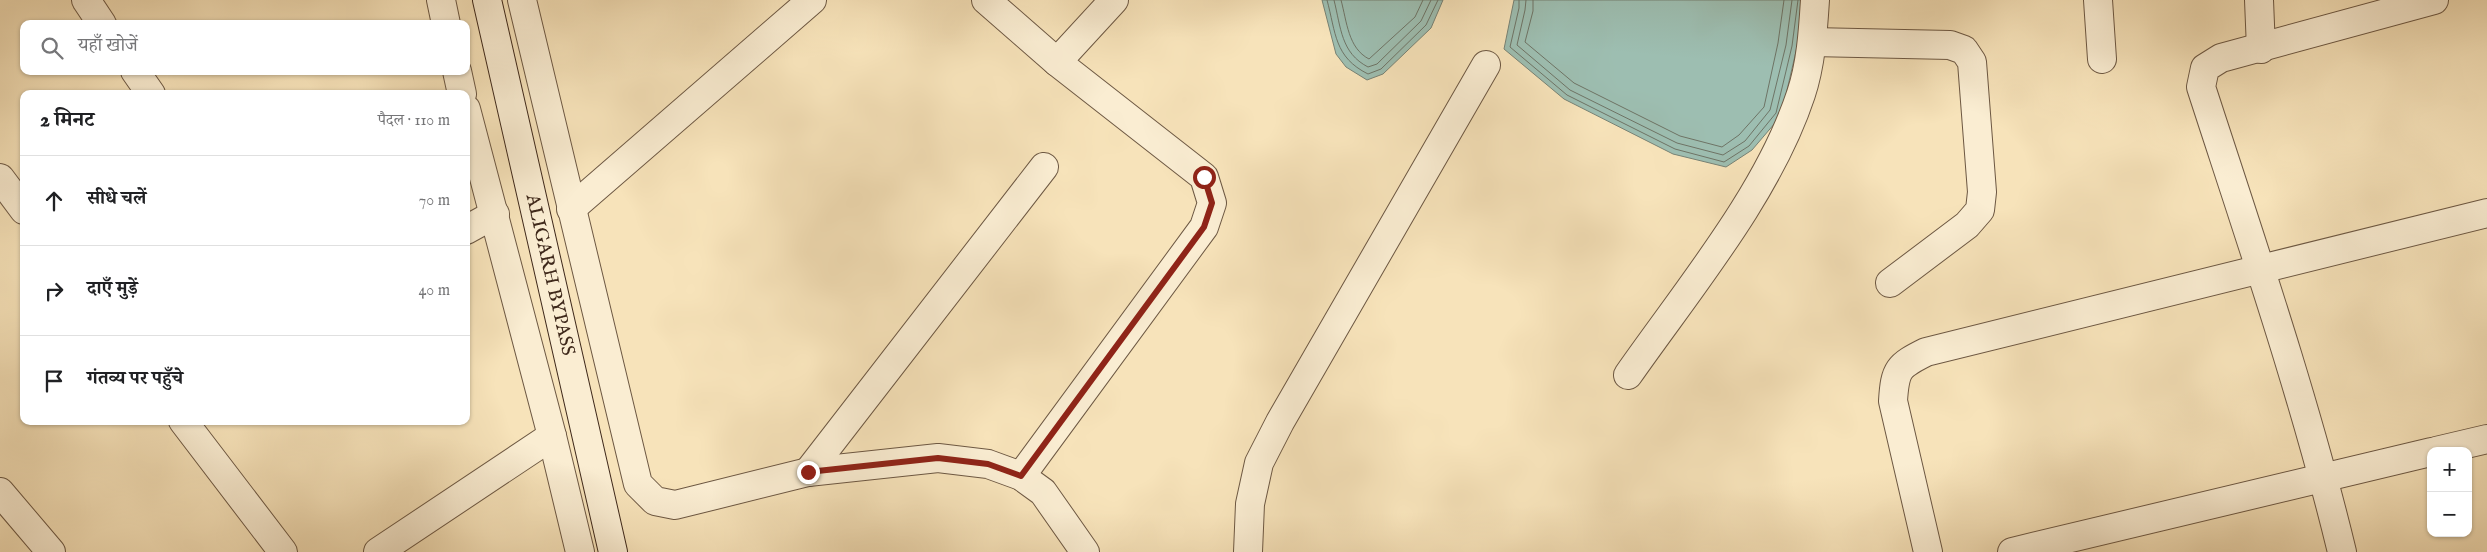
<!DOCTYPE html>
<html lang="hi">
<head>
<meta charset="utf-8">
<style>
	:root { --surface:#fff; --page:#f2f2f2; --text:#202124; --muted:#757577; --line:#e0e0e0 }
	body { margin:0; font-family:"IM FELL English","Noto Serif Devanagari",serif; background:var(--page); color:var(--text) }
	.controls { position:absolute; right:15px; bottom:15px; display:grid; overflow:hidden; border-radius:10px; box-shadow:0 1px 4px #0004 }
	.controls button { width:45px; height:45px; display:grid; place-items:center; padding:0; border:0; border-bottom:1px solid var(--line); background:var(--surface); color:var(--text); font:25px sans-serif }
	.stop { position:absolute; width:15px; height:15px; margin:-11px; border:4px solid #8f2418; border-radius:50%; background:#fff }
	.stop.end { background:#8f2418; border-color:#fff; box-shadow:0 1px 5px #0008 }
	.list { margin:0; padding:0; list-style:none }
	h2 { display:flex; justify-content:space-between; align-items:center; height:65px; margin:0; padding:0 20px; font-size:21px }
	h2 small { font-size:16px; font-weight:400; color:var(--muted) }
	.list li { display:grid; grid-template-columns:32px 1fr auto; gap:15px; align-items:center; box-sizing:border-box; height:90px; padding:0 20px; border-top:1px solid var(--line) }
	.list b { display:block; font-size:19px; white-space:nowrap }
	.list em { font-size:16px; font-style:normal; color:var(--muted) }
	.icon { flex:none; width:28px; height:28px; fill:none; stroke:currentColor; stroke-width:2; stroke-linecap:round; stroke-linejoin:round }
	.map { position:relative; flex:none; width:2487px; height:552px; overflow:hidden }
	.search { position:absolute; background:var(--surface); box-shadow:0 1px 4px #0004; left:20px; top:20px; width:450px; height:55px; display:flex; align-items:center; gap:12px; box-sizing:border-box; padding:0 18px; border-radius:10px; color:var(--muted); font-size:19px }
	.panel { position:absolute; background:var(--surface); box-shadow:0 1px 4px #0004; left:20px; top:90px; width:450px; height:335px; border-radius:10px }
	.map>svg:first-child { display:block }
</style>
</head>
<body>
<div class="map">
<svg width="2487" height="552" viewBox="0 0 2487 552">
	<rect width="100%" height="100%" fill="#f7e3ba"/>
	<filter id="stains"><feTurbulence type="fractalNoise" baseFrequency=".004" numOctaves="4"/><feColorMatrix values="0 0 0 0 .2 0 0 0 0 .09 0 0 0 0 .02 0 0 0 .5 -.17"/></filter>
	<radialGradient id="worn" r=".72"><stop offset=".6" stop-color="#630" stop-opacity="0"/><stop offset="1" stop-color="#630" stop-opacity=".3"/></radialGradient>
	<!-- water -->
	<g fill="#9dbeb1" stroke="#778275">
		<polygon points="1322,0 1443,0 1431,28 1383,74 1367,80 1346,67 1336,54"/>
		<polygon points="1514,0 1803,0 1797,47 1781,116 1752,150 1726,167 1673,154 1564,99 1504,49"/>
	</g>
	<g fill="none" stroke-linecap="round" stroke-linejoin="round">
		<!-- shore -->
		<g stroke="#6e7466" stroke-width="1">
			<path d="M 1327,0 C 1336,33 1334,57 1368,74 L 1381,69 L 1426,25 L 1438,0"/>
			<path d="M 1334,0 C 1341,28 1341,53 1368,67 L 1377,64 L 1421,21 L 1431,0"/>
			<path d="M 1341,0 C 1347,22 1348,48 1369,59 L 1415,17 L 1423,0"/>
			<polyline points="1519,0 1519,8 1510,47 1567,95 1675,149 1724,162 1749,146 1776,113 1792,46 1798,0"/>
			<polyline points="1526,0 1525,10 1517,45 1570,90 1677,143 1723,155 1745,141 1770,110 1786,45 1792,0"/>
			<polyline points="1533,0 1533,11 1525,42 1574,83 1680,136 1722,147 1739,135 1764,107 1778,43 1784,0"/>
		</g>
		<!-- minor casing -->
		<g stroke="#6d5843" stroke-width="30">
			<g id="minor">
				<polyline points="86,0 102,24"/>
				<polyline points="441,0 446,24"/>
				<polyline points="522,0 638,484 655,501 675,505 808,472 938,458 988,464 1021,476 1043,492 1085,552"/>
				<polyline points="986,0 1057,62 1204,177 1212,203 1204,227 1021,476"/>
				<polyline points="2098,0 2102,59"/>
				<polyline points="2259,0 2261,49"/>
				<polyline points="1812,42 1950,45 1964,50 1972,62 1982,192 1980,210 1967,225 1890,283"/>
				<polyline points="1057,62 1114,0"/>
				<polyline points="135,71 151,94"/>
				<polyline points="457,71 462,94"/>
				<polyline points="466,109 552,436 580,552"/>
				<polyline points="0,178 24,210"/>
				<polyline points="571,209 812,0"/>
				<polyline points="466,230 495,214"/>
				<path d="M 1628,375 C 1688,289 1768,194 1801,94 C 1811,64 1813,31 1815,0"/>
				<polyline points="183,421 283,552"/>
				<polyline points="2436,451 2487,439"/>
				<polyline points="808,472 1044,167"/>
				<polyline points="0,492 51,552"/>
				<polyline points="378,552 552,436"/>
				<polyline points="1248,552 1250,504 1259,463 1280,422 1486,65"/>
				<path d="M 1928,552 L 1893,401 C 1895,369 1898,366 1926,352 L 2487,213"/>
				<polyline points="2012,552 2431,452"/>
				<path d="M 2342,552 C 2304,395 2251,241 2201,87 L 2205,68 L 2221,58 L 2434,0"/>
			</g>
		</g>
		<!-- secondary casing -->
		<g stroke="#3f291b" stroke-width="30">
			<g id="secondary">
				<path id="s1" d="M 487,0 L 613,552"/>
			</g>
		</g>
		<!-- minor -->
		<use href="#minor" stroke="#faedd2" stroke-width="28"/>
		<!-- secondary -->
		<use href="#secondary" stroke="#faedd2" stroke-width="28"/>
	</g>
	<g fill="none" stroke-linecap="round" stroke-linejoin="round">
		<!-- route -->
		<polyline stroke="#8f2418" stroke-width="6" points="808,472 938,458 988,464 1021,476 1204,227 1212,203 1204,177"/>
	</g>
	<g text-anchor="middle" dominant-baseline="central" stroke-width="4.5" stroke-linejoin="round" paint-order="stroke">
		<!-- street labels -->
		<g font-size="19" fill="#3f291b" stroke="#faedd2">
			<text stroke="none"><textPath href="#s1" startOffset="282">ALIGARH BYPASS</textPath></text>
		</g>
	</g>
	<rect width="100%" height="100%" filter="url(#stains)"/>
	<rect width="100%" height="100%" fill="url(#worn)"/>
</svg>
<div class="controls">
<button>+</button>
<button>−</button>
</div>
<div class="stop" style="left:1204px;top:177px"></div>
<div class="stop end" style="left:808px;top:472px"></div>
<div class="search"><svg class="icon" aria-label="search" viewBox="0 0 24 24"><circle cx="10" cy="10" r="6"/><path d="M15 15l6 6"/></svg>यहाँ खोजें</div>
<section class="panel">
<h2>2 मिनट<small>पैदल · 110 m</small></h2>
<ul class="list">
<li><svg class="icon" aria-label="ahead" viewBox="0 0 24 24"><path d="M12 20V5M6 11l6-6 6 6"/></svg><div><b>सीधे चलें</b></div><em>70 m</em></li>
<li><svg class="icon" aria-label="right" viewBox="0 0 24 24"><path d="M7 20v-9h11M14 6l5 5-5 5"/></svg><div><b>दाएँ मुड़ें</b></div><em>40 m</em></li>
<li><svg class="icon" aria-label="arrive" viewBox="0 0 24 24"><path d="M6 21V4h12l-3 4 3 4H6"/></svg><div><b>गंतव्य पर पहुँचे</b></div></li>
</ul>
</section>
</div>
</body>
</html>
